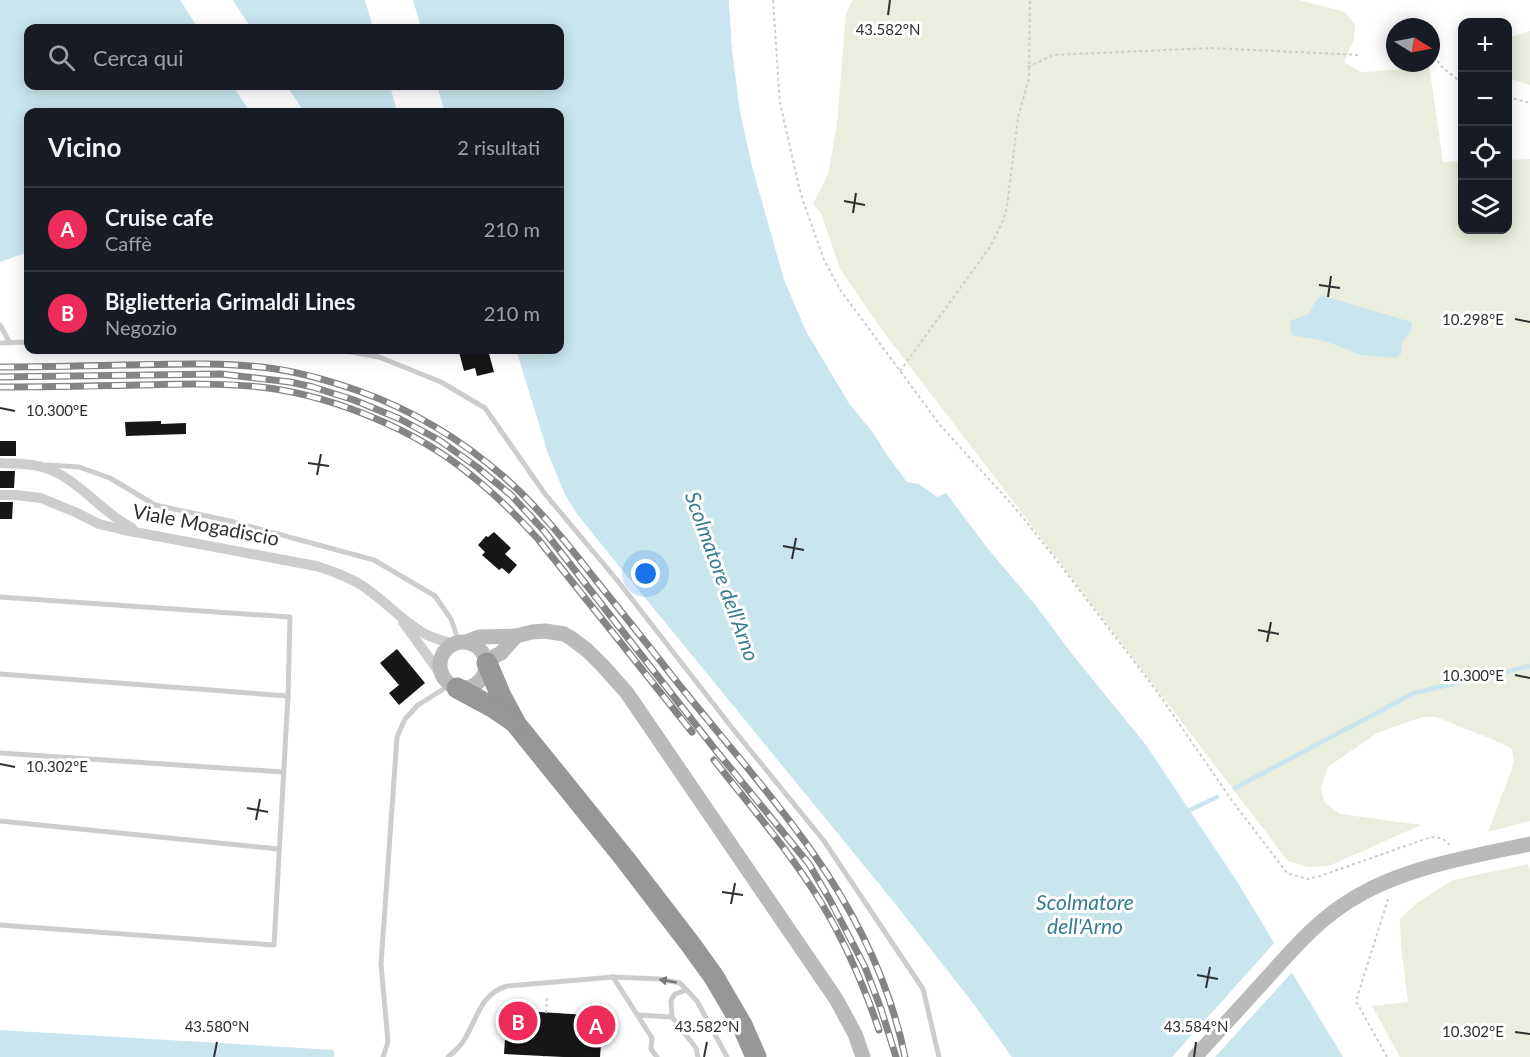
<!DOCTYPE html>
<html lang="it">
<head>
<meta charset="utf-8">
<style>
	:root { --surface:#171b24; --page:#20242c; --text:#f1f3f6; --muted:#9ea1a6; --line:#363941; --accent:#ee2c5a }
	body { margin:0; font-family:Lato,sans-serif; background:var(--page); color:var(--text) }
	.controls { position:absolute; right:18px; top:18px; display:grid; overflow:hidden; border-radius:12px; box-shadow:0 3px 15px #0003 }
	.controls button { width:54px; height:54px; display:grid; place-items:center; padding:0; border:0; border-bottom:2px solid var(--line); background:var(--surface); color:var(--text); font:30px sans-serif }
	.compass { position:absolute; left:1386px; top:18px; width:54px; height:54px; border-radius:50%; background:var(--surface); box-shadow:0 3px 15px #0003; rotate:100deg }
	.you { position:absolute; left:646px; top:574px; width:21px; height:21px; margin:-15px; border:4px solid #fff; border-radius:50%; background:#1a73e8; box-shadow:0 0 0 9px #1a73e833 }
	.badge { display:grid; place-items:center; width:39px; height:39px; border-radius:50%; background:var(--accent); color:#fff; font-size:20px; font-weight:700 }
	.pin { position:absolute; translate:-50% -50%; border:3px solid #fff; box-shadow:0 2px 6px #0006 }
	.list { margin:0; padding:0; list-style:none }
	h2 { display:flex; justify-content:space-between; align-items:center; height:78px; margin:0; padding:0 24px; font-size:26px }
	h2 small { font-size:20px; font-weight:400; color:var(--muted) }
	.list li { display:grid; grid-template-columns:39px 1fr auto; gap:18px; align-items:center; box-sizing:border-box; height:84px; padding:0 24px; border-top:2px solid var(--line) }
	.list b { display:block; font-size:22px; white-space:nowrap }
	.list p { margin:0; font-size:20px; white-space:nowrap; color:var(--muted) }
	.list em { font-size:20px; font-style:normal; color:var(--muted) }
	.icon { flex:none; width:33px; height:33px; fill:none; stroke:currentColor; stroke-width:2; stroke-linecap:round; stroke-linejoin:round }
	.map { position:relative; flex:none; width:1530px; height:1057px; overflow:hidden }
	.search { position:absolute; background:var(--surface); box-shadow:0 3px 15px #0003; left:24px; top:24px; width:540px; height:66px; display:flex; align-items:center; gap:15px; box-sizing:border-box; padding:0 21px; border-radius:12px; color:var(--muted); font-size:22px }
	.panel { position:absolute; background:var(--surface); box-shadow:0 3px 15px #0003; left:24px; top:108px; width:540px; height:246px; border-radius:12px }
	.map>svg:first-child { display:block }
</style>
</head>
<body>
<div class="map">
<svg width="1530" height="1057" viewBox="0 0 1530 1057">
	<rect width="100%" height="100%" fill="#fff"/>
	<!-- green -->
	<g fill="#e9eede">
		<polygon points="853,0 1299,0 1345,12 1355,25 1354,40 1344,62 1361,72 1394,70 1429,65 1443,162 1462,161 1462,230 1508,230 1508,160 1530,159 1530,821 1488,832 1514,763 1512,749 1499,742 1436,717 1422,717 1377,733 1328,767 1321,788 1324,802 1340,814 1421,825 1329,866 1308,867 1288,861 882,330 840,269 821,213 813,204 828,174 837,125 846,13"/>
		<polygon points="1530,31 1530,85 1508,78 1508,40 1510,37"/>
		<polygon points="1528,864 1530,871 1530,1057 1400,1057 1372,1006 1408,1002 1401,945 1400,919 1418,902 1453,880"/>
	</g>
	<!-- water -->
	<g fill="#c9e6ee">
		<polygon points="0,0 180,0 198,28 28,28 28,86 233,86 248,109 242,112 28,112 28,252 0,262"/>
		<polygon points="233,0 365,0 373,28 251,28"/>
		<polygon points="413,0 729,0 732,49 740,111 752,166 784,279 806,331 849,403 874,434 887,455 907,482 919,484 937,497 946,493 989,550 1037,607 1072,654 1146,745 1238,883 1343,1057 1012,1057 969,998 893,901 614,560 577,514 565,495 548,454 516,350 560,350 560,112 445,112 437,86 560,86 560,28 421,28"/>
		<polygon points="287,86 390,86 396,108 391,112 304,112"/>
		<path d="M 1321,295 L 1411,322 L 1412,326 C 1408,340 1401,336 1401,354 L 1396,358 L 1361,355 L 1325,341 L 1292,335 L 1290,328 L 1291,321 C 1297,317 1303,317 1309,314 C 1312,304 1316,303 1321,295 Z"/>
		<polygon points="0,1030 334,1050 334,1057 0,1057"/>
	</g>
	<!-- pier -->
	<g fill="#fff">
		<polygon points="729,0 732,0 735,49 743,110 755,165 786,278 809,330 852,402 876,432 889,453 887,455 874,434 849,403 806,331 784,279 752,166 740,111 732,49"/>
		<polygon points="513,350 516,350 548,454 565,495 577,514 574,515 562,496 545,455"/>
		<polygon points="1276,941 1294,970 1215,1057 1172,1057"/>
	</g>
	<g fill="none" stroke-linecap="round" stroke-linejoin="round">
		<!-- stream -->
		<g stroke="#c9e6ee" stroke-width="4.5">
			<polyline points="1235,788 1414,693 1530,666"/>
			<polyline points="1184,813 1217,797"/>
		</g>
	</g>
	<!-- building -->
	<g fill="#171717">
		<polygon points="468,350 488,350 494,372 477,376 475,368 464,371 459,352"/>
		<polygon points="161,421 161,424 186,423 186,434 126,436 125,422"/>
		<rect x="0" y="441" width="16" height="15"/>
		<polygon points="0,471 15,471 14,488 0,488"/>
		<polygon points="0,502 13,502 12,519 0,519"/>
		<polygon points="494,532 511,548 505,554 517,565 509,574 502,568 499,570 482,555 485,552 478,545 486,536 488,537"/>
		<polygon points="397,649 425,683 399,705 389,693 399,685 380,663"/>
		<polygon points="507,1010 603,1016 600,1057 563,1057 504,1054"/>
	</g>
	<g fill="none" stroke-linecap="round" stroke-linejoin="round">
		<!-- path -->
		<g stroke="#cdcdcd" stroke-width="2" stroke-dasharray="3 3" stroke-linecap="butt">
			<path d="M 773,0 L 780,103 L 801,195 L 824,260 L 841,291 L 940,425 L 1016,509 L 1055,558 L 1156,690 L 1233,802 L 1287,873 L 1307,879 L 1320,876 L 1431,837 C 1438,837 1446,839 1449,845"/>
			<polyline points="1434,56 1442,67 1462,83"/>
			<polyline points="1028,67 1053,55 1211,48 1360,55"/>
			<polyline points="1508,97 1530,103"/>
			<polyline points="900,371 990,247 1003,221 1007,207 1018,117 1029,78 1030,0"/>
			<polyline points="546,1013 547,998"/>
			<polyline points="544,1057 544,1056"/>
			<polyline points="1387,1057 1356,1001 1389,896"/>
		</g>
		<!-- lane -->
		<g stroke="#cdcdcd" stroke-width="5">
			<polyline points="0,325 10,343"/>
			<polyline points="0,343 28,342"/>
			<polyline points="340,350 379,357 441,382 485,408 545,494 617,580 733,729 824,841 923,989 939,1057"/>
			<polyline points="47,465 79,467 110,478 155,505 230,521 374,560 435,596 451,619 459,642"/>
			<polyline points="0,597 290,617 288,696 274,945 0,925"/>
			<polyline points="0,674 288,696"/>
			<polyline points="0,753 283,772"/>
			<polyline points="0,821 279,849"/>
			<polyline points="613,977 652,1038 651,1049 657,1057"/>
			<polyline points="638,1015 672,1017 696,1048 698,1057"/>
			<polyline points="672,1017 671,1000 675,994 687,990"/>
			<polyline points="383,1057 388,1042 381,964 397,737 405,719 418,705 450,685"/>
			<path d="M 448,1057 C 454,1052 460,1047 464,1040 C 478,1018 480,994 507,986 L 613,977 L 660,979 L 680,983 L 697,1001 L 727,1057"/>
		</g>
		<!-- street -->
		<g stroke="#cdcdcd" stroke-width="10">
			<path d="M 0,463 C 14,464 28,463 42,467 C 76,476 101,512 132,528"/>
			<path d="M 0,495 L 16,495 L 41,498 L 75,512 L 99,524 L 124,530 L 316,566 C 336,572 355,579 371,592 C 390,606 406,624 427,635 C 435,639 445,641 454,644"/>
			<polyline points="403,622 445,680"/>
		</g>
		<!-- secondary -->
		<g stroke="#bababa" stroke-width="15">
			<circle cx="463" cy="665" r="23"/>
			<polyline points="466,642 479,637 516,636 532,632 545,631 564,634 571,638 588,651 603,666 627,693 836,999 855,1034 863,1057"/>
			<polyline points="486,661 501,653 516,636"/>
			<path d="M 1195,1057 C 1219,1031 1242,1005 1266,979 C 1294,948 1319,918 1356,897 C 1406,867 1474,856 1530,844"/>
		</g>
		<!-- highway -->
		<g stroke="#979797" stroke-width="21">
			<polyline points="487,663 501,696 516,724 625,859 691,945 714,977 742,1025 756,1057"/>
			<polyline points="457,688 494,708 513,721"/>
		</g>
		<!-- rail casing -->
		<g stroke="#858585" stroke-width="7">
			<g id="rail">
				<path d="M 0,367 C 42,367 83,366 125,365 C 173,364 221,362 269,368 C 300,372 330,381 359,391 C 412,410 462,440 504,477 C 538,507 567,543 595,579 C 620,610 645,641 669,672 C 717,733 769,790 813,853 C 856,914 890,984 905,1057"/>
				<polyline points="0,377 221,374 290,382 313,387 354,400 400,419 439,440 477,467 511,495 545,532 714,748 809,864 830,900 865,967 881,1009 896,1057"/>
				<path d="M 0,387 C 47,387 94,386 142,385 C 181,384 221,383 260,387 C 332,395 417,430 472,476 C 496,495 518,517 538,539 L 692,732"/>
				<path d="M 714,760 C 751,807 791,853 822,904 C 846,944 864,986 879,1030"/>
			</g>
		</g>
		<!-- rail -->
		<use href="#rail" stroke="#fff" stroke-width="4.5" stroke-dasharray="14" stroke-linecap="butt"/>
	</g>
	<!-- one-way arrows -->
	<defs><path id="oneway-solid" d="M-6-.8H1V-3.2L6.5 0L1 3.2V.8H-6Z" transform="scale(1.5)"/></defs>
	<use fill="#777" href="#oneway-solid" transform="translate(668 981) rotate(-170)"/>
	<!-- ticks -->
	<path fill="none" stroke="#303030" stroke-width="2" d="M 888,15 L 890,0M 844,201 L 865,205M 853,213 L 856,193M 1319,285 L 1340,288M 1328,297 L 1331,276M 1515,319 L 1530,322M 0,408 L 15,411M 308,463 L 329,466M 317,475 L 321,454M 783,546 L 804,550M 792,559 L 796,538M 1258,630 L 1279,634M 1267,642 L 1271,622M 1515,675 L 1530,678M 0,764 L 15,767M 247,808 L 268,812M 256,820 L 260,799M 722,892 L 743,895M 731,904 L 735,883M 1197,975 L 1218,979M 1206,988 L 1210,967M 1515,1032 L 1530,1034M 214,1057 L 217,1042M 704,1057 L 707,1042M 1194,1057 L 1196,1042"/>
	<g text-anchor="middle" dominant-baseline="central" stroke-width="6" stroke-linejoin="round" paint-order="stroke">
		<!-- street labels -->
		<g font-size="20" fill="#303030" stroke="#fff">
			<text transform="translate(206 524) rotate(11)">Viale Mogadiscio</text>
		</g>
		<!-- water labels -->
		<g font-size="21" font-style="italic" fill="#377c90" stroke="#fff">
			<text transform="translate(723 576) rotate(70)">Scolmatore dell'Arno</text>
			<text x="1085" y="901">Scolmatore<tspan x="1085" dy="24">dell'Arno</tspan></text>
		</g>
	</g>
	<g font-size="15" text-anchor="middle" fill="#303030" stroke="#fff" stroke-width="6" stroke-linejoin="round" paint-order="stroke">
		<text x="888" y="35">43.582°N</text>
		<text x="1473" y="325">10.298°E</text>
		<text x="57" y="416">10.300°E</text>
		<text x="1473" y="681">10.300°E</text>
		<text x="57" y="772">10.302°E</text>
		<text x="217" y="1032">43.580°N</text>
		<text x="707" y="1032">43.582°N</text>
		<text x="1196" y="1032">43.584°N</text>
		<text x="1473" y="1037">10.302°E</text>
	</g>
</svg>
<div class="controls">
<button>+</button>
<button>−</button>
<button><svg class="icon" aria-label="locate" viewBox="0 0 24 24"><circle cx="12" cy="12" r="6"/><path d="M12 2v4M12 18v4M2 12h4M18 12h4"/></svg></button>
<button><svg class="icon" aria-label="layers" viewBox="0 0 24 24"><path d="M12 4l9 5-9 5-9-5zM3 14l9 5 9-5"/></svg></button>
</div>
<svg class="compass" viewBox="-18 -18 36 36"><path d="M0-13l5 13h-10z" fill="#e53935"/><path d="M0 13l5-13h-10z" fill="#9ea1a6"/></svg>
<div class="you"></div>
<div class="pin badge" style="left:596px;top:1025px">A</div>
<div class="pin badge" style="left:518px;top:1021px">B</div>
<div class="search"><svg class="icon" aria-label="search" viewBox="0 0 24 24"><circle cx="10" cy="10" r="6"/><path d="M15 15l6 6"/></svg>Cerca qui</div>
<section class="panel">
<h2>Vicino<small>2 risultati</small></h2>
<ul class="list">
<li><span class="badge">A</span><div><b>Cruise cafe</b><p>Caffè</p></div><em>210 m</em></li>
<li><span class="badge">B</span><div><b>Biglietteria Grimaldi Lines</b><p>Negozio</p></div><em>210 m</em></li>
</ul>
</section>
</div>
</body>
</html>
